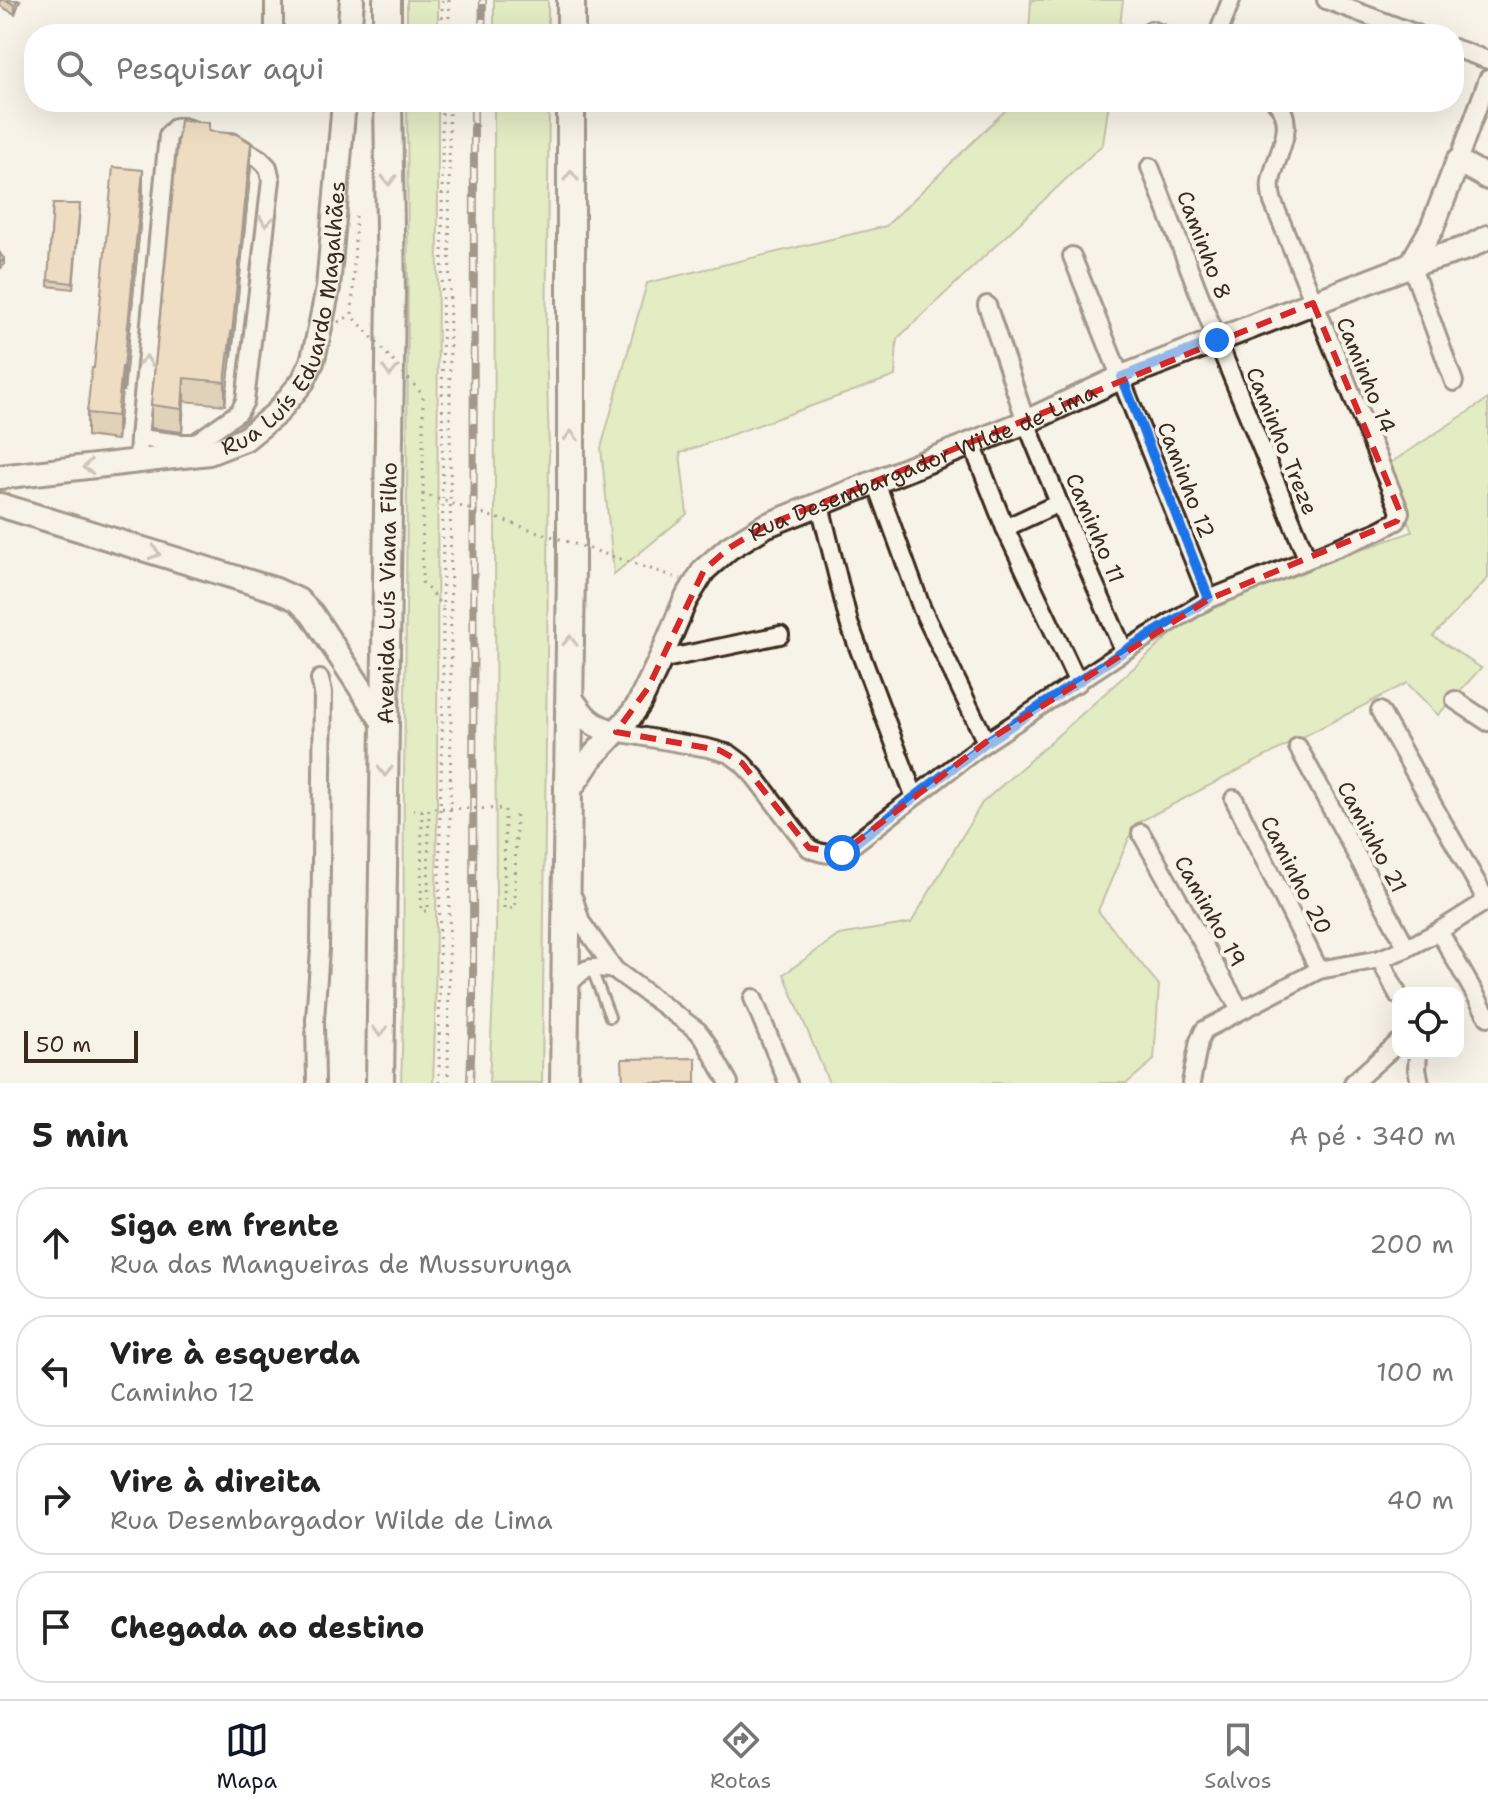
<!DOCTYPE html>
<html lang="pt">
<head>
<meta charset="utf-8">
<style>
	:root { --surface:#fff; --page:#f2f2f2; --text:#222; --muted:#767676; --line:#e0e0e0; --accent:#111827 }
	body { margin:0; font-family:"Shantell Sans",sans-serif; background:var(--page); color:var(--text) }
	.controls { position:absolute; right:24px; bottom:24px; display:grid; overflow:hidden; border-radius:16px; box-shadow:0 8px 32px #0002 }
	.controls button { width:72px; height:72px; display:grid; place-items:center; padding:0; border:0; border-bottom:2px solid var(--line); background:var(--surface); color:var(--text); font:40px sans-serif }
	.scale { position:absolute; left:24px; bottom:20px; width:114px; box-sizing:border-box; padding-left:8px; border:4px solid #3b2a1e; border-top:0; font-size:22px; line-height:28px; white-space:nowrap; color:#3b2a1e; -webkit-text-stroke:6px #f7f3e8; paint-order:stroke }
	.stop { position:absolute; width:24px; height:24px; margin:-18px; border:6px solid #1a73e8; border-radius:50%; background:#fff }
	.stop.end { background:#1a73e8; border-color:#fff; box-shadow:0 2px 8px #0008 }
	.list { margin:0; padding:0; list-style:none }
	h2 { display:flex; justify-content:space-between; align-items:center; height:104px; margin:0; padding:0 32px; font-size:34px }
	h2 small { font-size:26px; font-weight:400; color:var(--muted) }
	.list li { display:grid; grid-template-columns:52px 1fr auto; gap:24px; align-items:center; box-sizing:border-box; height:112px; margin:0 16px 16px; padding:0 16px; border:2px solid var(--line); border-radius:32px }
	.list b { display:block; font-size:30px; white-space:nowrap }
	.list p { margin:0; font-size:26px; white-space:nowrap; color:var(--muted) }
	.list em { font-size:26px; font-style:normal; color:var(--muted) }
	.icon { flex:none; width:44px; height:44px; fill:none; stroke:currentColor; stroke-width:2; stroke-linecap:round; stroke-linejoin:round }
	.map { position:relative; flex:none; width:1488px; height:1083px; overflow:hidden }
	.search { position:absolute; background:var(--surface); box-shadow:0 8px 32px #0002; left:24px; right:24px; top:24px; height:88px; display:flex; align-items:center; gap:20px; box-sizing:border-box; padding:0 28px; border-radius:32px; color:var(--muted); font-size:30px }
	.sheet { height:616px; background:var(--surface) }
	nav { display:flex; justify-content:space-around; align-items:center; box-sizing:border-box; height:112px; border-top:2px solid var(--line); background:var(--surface); font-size:22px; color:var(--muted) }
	nav a { display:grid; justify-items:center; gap:4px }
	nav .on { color:var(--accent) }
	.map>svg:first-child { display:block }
</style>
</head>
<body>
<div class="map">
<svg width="1488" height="1083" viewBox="0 0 1488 1083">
	<rect width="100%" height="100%" fill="#f7f3e8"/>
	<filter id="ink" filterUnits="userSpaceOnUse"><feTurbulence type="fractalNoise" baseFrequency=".0125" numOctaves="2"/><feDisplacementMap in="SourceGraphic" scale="16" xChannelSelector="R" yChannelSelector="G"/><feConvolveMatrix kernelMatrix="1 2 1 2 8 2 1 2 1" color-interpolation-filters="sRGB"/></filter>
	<g filter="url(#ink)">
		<!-- green -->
		<g fill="#cce49a" stroke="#84875c" stroke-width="2">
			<rect x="407" y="0" width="31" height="34"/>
			<rect x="494" y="0" width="54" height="34"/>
			<polygon points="1031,0 1123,0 1119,34 1029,34"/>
			<path d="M 407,102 L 438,102 L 437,808 L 435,1025 L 433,1083 L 401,1083 C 405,982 403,881 404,780 C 407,554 409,328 407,102 Z"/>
			<polygon points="494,102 549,102 546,339 549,452 548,568 542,1083 489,1083 496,929"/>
			<polygon points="1014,102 1109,102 1103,144 897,339 895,376 680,453 687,514 614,574 601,448 647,283 886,226"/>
			<polygon points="1488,399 1488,578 1433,636 1481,668 1438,715 1407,683 1135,824 1098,911 1159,985 1154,1060 1127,1083 829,1083 784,974 839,935 911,923 982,803 1203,606 1412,532 1386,466"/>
		</g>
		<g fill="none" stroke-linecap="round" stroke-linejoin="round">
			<!-- service casing -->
			<g stroke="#3b2a1e" stroke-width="14">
				<polyline id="service" points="591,967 610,1017"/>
			</g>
			<!-- minor casing -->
			<g stroke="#3b2a1e" stroke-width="22">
				<g id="minor">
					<polyline points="1326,0 1417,34"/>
					<polyline points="1151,30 1161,34"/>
					<polyline points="274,34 274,0"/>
					<polyline points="1218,34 1231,0"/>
					<polyline points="1454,48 1488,60"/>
					<polyline points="1458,161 1488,79"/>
					<polyline points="1150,167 1217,340 1307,558"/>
					<polyline points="1072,256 1209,599"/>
					<polyline points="1411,265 1454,382"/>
					<polyline points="987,305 1026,422 1059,503 1124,651"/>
					<polyline points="139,438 181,443 195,443 239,412 245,401 271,180 268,167 260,159 232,142"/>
					<polyline points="972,444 1005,528 1078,683"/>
					<polyline points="138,461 139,438 168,135 176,127 183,127 199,132"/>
					<polyline points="876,482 922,609 986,742"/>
					<polyline points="820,505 849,623 914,795"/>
					<polyline points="1005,528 1059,503"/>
					<polyline points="660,660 780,635"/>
					<polyline points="1455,700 1488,722"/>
					<polyline points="1380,711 1487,901"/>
					<path d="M 616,732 L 708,748 L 730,754 L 742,763 L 755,777 L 809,848 C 820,854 830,855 842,853 L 986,742 L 1124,651 L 1209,599 L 1378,531 L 1397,521 L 1400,512 L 1273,202 C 1271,195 1270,189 1271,182 C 1275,155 1299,125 1276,102"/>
					<polyline points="1298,747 1407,948"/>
					<polyline points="1234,799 1319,970"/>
					<polyline points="1141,833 1240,1010"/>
					<polyline points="574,899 581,922 615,970 698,1031 706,1042 729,1083"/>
					<polyline points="1439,931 1488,1017"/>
					<polyline points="1380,959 1398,995"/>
					<path d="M 565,989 C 584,967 587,965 615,970"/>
					<polyline points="753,998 788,1083"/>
					<polyline points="1418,1053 1417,1069 1420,1083"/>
					<polyline points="316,1083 315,1019 320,949 323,692 320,679"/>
					<polyline points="1191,1083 1199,1041 1204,1030 1319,970 1380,959 1407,948 1439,931 1488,900"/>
					<polyline points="1353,1083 1398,1043"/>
				</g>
			</g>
			<!-- secondary casing -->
			<g stroke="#3b2a1e" stroke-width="28">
				<g id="secondary">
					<polyline points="349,34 352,0"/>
					<polyline points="1411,265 1432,228 1458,161 1488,178"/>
					<path id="s1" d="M 0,477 L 209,453 L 245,439 L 277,413 L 303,381 L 312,362 L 317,342 L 328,288 L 344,102"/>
					<polyline points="0,505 276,590 298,600 312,614 385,725"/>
					<path d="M 569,695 C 583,716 591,727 616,732"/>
					<path id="s2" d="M 567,794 L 592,757 L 630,717 L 639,704 L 660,660 L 685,601 L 704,570 L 729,548 L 765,526 L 1026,422 L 1122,377 L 1411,265 L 1467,248 L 1488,237"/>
				</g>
			</g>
			<!-- trunk casing -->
			<g stroke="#3b2a1e" stroke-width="32">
				<g id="trunk">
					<polyline points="387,0 387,34"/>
					<polyline points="571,0 571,34"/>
					<path id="s3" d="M 380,1083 L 391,293 L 388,102"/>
					<polyline points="564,1083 571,567 571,102"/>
				</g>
			</g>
			<!-- path -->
			<g stroke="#3b2a1e" stroke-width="3" stroke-dasharray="2 6" stroke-linecap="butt">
				<polyline points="442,0 442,34"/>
				<polyline points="449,0 449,34"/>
				<polyline points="338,322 352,315"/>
				<polyline points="423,494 422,582 443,607"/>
				<polyline points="413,810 422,810"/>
				<polyline points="439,1083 440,816 443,701 442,102"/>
				<polyline points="448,1083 451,702 449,102"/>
			</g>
			<!-- service -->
			<use href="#service" stroke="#f7f3e8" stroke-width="8"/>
			<!-- minor -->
			<use href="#minor" stroke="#f7f3e8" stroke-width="16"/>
			<!-- secondary -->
			<use href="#secondary" stroke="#f7f3e8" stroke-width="22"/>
			<!-- trunk -->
			<use href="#trunk" stroke="#f7f3e8" stroke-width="26"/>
			<!-- rail casing -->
			<g stroke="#3b2a1e" stroke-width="8">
				<g id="rail">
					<polyline points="482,34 483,0"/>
					<polyline points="470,1083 473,1010 474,102"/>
				</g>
			</g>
			<!-- rail -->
			<use href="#rail" stroke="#f7f3e8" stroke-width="5" stroke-dasharray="15" stroke-linecap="butt"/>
			<!-- path-bridge -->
			<g stroke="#3b2a1e" stroke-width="3" stroke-dasharray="2 6" stroke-linecap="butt">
				<polyline points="356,216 352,315 423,395 423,494 681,579"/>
				<polyline points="422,810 421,911 428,911 429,808 505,809 504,908 515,908 516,815"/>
			</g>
		</g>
		<!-- wall -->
		<g fill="#c3a881" stroke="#3b2a1e" stroke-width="2">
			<polygon points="0,0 20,0 15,14 0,6"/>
			<polygon points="209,131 251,166 232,356 231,356 225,405 184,401 182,432 151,428 151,405"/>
			<polygon points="143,194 124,391 122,390 117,440 87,436 87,413 94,368"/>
			<polygon points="53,204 80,209 73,289 48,286"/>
		</g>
		<!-- shaded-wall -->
		<g fill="#9f8869" stroke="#3b2a1e" stroke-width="2">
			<polygon points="17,0 20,0 15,14 15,5"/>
			<polygon points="251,143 251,166 232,356 232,333"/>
			<polygon points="143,170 143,194 124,391 124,367"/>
			<polygon points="4,259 4,265 0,269 0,263"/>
			<polygon points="231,332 231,356 225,405 225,382"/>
			<polygon points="122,367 122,390 117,440 117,416"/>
			<polygon points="184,378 184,401 182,432 182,409"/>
		</g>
		<!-- building -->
		<g fill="#e3c396" stroke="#3b2a1e" stroke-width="2">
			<polygon points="5,0 17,0 15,5"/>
			<polygon points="180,120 209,123 209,131 236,134 251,143 232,333 231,332 225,382 184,378 182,409 151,405"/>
			<polygon points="113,167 143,170 124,367 122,367 117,416 87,413 92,368 94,368"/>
			<polygon points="53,204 80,204 73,283 48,280"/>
			<polygon points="0,253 4,259 0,263"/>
			<polygon points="696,1058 696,1083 623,1083 622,1059"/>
		</g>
		<!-- one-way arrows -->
		<defs><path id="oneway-chevron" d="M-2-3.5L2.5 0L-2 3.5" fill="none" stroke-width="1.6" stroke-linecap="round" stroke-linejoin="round" transform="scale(2)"/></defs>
		<g stroke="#998e83">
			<use href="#oneway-chevron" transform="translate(571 176) rotate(-90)"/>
			<use href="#oneway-chevron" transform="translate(389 180) rotate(89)"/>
			<use href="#oneway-chevron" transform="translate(266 221) rotate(97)"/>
			<use href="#oneway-chevron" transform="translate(146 361) rotate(-84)"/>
			<use href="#oneway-chevron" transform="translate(390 371) rotate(91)"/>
			<use href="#oneway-chevron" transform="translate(571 436) rotate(-90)"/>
			<use href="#oneway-chevron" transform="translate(88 467) rotate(173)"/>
			<use href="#oneway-chevron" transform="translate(155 553) rotate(17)"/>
			<use href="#oneway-chevron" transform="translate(570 641) rotate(-89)"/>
			<use href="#oneway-chevron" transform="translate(385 771) rotate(91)"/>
			<use href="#oneway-chevron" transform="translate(380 1031) rotate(91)"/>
		</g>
	</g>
	<g fill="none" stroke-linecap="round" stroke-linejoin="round" filter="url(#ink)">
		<!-- route -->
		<polyline stroke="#1a73e8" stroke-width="10" points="842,853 986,742 1124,651 1209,599 1122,377 1217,340"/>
	</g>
	<!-- marked area -->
	<path d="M0 0H1488V1083H0ZM 1313,303 L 1400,512 L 1397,521 L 1209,599 L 986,742 L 842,853 L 809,848 L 742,763 L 719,750 L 616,732 L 648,688 L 704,570 L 729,548 L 765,526 Z" fill="#f7f3e8" fill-opacity=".55" fill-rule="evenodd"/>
	<path fill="none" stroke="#d62828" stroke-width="6" stroke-dasharray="16 10" stroke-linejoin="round" d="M 1313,303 L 1400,512 L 1397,521 L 1209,599 L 986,742 L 842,853 L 809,848 L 742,763 L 719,750 L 616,732 L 648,688 L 704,570 L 729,548 L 765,526 Z"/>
	<g text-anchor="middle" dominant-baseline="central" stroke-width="8" stroke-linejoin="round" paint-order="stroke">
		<!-- street labels -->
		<g font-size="22" fill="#3b2a1e" stroke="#f7f3e8">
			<text transform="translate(1204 245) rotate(69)">Caminho 8</text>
			<text stroke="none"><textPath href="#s1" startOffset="380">Rua Luís Eduardo Magalhães</textPath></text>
			<text transform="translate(1366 375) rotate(68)">Caminho 14</text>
			<text transform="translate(1282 441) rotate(68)">Caminho Treze</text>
			<text stroke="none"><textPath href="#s2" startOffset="510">Rua Desembargador Wilde de Lima</textPath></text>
			<text transform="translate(1186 480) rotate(69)">Caminho 12</text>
			<text transform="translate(1095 528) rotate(67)">Caminho 11</text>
			<text stroke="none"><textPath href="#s3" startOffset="490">Avenida Luís Viana Filho</textPath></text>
			<text transform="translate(1372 837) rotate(62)">Caminho 21</text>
			<text transform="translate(1296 875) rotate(63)">Caminho 20</text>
			<text transform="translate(1210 911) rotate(61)">Caminho 19</text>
		</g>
	</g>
</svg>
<div class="controls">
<button><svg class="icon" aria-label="locate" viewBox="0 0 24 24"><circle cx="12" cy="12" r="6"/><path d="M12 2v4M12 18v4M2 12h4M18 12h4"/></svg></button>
</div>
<div class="scale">50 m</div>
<div class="stop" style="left:842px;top:853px"></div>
<div class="stop end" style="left:1217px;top:340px"></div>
<div class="search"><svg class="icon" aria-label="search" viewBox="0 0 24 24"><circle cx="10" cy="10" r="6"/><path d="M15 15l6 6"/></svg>Pesquisar aqui</div>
</div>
<section class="sheet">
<h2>5 min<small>A pé · 340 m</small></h2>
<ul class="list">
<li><svg class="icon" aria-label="ahead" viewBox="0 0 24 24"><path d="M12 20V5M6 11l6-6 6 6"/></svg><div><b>Siga em frente</b><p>Rua das Mangueiras de Mussurunga</p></div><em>200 m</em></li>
<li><svg class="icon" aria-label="left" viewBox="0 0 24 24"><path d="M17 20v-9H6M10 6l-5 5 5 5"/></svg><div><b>Vire à esquerda</b><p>Caminho 12</p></div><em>100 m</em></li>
<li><svg class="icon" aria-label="right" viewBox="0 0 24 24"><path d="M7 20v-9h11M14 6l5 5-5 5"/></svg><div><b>Vire à direita</b><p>Rua Desembargador Wilde de Lima</p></div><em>40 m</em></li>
<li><svg class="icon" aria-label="arrive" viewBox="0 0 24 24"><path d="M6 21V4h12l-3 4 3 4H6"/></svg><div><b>Chegada ao destino</b></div></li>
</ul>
</section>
<nav>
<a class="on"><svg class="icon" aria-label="map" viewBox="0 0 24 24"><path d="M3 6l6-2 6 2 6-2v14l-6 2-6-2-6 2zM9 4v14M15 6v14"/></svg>Mapa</a>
<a><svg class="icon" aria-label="directions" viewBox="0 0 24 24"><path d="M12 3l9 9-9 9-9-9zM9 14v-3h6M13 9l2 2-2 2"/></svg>Rotas</a>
<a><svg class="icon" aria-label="saved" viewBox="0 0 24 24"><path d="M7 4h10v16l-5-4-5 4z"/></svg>Salvos</a>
</nav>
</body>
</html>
